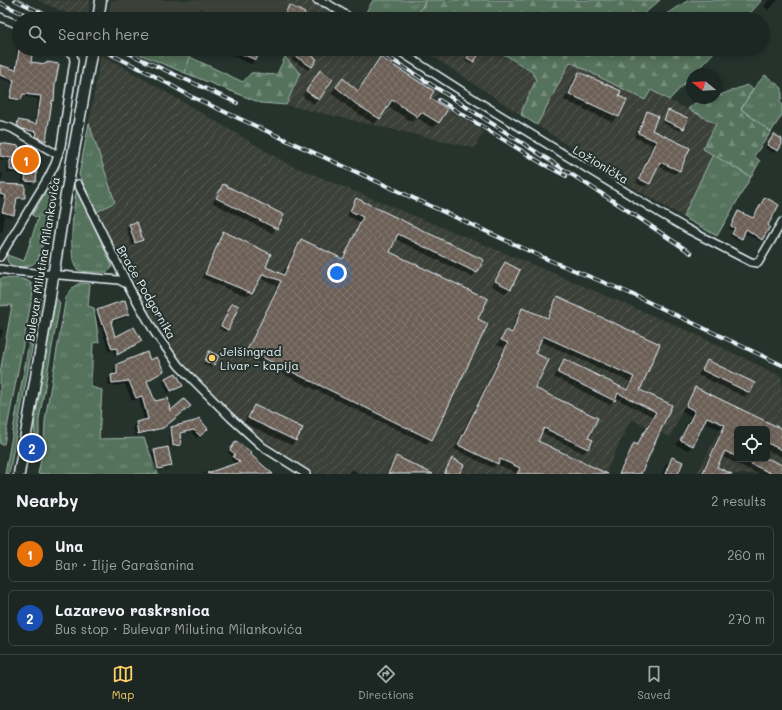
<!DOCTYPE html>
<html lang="en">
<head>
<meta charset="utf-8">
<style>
	:root { --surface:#1c2622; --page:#252e2a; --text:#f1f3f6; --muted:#a0a5a5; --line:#3a4340; --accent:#ffd166 }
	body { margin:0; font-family:Mali,sans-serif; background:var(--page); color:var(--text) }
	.controls { position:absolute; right:12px; bottom:12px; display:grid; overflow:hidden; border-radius:6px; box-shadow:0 2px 6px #0003 }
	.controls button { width:36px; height:36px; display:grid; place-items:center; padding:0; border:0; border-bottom:1px solid var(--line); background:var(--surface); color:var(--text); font:20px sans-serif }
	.compass { position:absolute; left:686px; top:68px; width:36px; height:36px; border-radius:50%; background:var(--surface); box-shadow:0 2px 6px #0003; rotate:288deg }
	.you { position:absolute; left:337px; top:273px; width:14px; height:14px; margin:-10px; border:3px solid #fff; border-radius:50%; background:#1a73e8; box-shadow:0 0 0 6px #1a73e833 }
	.badge { display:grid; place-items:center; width:26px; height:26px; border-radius:50%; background:var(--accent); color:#fff; font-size:13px; font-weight:700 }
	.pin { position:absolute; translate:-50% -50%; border:2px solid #fff; box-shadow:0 1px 4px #0006 }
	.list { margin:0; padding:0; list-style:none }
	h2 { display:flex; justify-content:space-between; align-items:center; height:52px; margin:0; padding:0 16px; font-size:17px }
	h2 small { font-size:13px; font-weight:400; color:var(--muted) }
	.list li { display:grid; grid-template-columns:26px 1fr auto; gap:12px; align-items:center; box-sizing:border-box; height:56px; margin:0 8px 8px; padding:0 8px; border:1px solid var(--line); border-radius:6px }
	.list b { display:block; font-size:15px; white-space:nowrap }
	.list p { margin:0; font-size:13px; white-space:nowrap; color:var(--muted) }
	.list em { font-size:13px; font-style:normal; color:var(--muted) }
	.icon { flex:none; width:22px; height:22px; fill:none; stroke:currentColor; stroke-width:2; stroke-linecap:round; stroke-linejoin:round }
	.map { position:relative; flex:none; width:782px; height:474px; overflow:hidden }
	.search { position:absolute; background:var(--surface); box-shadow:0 2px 6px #0003; left:12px; right:12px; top:12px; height:44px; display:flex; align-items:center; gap:10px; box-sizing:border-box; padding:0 14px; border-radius:22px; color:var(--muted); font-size:15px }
	.sheet { height:180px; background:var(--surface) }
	nav { display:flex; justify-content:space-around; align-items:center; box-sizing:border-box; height:56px; border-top:1px solid var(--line); background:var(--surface); font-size:11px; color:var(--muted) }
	nav a { display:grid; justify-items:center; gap:2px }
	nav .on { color:var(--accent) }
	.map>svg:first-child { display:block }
</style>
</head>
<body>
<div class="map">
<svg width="782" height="474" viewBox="0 0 782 474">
	<defs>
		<pattern id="industrial-furrows" width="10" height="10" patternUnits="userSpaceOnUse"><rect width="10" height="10" fill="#3b4139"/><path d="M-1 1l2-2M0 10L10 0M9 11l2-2" fill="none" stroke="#575d56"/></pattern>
		<pattern id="grass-tufts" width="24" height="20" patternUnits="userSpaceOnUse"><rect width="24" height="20" fill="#54735c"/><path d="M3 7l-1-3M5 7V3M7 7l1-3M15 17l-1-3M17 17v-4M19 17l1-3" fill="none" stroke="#758e7c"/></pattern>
		<pattern id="forest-firs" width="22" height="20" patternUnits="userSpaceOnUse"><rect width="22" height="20" fill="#54735c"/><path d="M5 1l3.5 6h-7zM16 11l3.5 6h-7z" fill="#758e7c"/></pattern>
		<pattern id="building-cross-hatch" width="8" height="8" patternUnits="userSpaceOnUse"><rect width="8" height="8" fill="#6c6156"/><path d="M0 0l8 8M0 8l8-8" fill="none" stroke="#81786f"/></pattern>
	</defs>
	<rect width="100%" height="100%" fill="#26332d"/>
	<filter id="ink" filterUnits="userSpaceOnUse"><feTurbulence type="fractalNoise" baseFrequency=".025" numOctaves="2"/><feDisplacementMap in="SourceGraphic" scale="8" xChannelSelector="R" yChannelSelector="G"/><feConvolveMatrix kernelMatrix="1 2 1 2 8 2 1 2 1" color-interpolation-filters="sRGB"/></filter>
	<g filter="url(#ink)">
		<!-- built -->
		<polygon fill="#3b4139" points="111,0 288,0 279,19 223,19 200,8 194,19 108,19"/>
		<!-- industrial -->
		<g fill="url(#industrial-furrows)" fill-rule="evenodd">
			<polygon points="38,0 90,0 87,19 78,19"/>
			<polygon points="288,0 307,0 331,11 343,19 279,19"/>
			<polygon points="276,49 383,49 379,55 438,92 433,99 484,132 474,148 286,105 300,73"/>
			<polygon points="426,49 496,49 532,72 536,79 524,105 521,115 425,51"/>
			<path d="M 101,54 L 288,164 L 553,273 L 693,333 L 782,377 L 782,474 L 697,474 L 722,426 L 684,407 L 670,437 L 631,419 L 605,474 L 314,474 L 301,466 L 263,439 L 235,416 L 190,372 L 171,347 L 140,300 L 97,212 L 115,202 L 89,123 ZM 737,429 L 767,429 L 767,459 L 737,459 Z"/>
			<polygon points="570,62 645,100 650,90 716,124 703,148 713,154 683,217 611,174 537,125"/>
		</g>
		<!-- grass -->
		<g fill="url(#grass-tufts)" stroke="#9eb2aa">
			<polygon points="373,0 426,0 416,19 377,19 366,12"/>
			<polygon points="689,0 760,0 761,1 745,19 702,19 699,16 688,16 683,19 658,19"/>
			<polygon points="127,49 170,49 190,57 185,73"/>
			<polygon points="765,75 782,88 782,98 779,101 782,104 782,115 771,132 741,109 753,89"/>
			<polygon points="89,123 115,202 97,212 79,175"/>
			<polygon points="713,154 751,177 717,236 683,217"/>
			<path d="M 50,185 L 57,186 L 39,258 C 33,268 20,268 10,265 L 7,260 L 7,255 L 24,261 L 38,218 L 32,215 Z"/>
			<path d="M 77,188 L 112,266 L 110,270 L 108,272 C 102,272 81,273 77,269 C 67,260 74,201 77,188 Z"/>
			<path d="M 3,278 C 13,279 23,277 31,283 L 33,292 L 4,444 L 0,444 L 0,373 L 12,305 L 0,306 L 0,279 Z"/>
			<polygon points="80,283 90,284 88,306 94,308 99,342 93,343 91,387 102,390 99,439 144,438 158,474 38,474 44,444 45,421 47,408 66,297 73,287"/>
			<polygon points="56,298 60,303 39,420 39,437 35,437 34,419"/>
			<polygon points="37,299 41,299 10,469 9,474 5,474"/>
		</g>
		<!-- forest -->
		<g fill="url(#forest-firs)" stroke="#9eb2aa">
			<polygon points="426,0 660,0 638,19 416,19"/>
			<polygon points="496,49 717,49 669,100 651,90 645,100 570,62 537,125 521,115 524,105 536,80 532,72"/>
			<path d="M 190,57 L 243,82 L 251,73 C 260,72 267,76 277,74 L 285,57 L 300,73 L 286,105 L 261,103 L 185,73 Z"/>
			<polygon points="747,85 753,89 741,109 771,132 754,156 760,161 751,177 703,149 716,124 688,109 701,98 716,98 716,94 720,95"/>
		</g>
		<!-- shadow -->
		<g fill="#0007">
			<polygon points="769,0 778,0 768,10 764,6"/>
			<polygon points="19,48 19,49 32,49 29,63 54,85 53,100 50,103 45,140 43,143 34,139 35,134 19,131 14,128 16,124 18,121 34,124 38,99 21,96 21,100 18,102 8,100 12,82 0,78 0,71 14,71 17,49"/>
			<polygon points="218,49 260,49 256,59 251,64"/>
			<polygon points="276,49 299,49 316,59 308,70 291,59 292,57"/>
			<polygon points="473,49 481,49 471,64 465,61"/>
			<polygon points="380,58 428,98 446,110 438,123 433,128 416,117 412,122 387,106 380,119 374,124 351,109 331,93 343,80 357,91 375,63"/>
			<polygon points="320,72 318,99 314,104 302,96"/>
			<polygon points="579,73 617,97 618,116 612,122 564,100 574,79"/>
			<polygon points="668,111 683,128 680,131 662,123 666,114"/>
			<polygon points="648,112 650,131 679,170 675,174 657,166 649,183 645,187 636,183 652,145 634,137 643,116"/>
			<polygon points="771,138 782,141 774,153 765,148"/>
			<polygon points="0,143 18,147 15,159 13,162 17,171 14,173 7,173 8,164 11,161 0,159"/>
			<polygon points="26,169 35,181 32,184 22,183 23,172"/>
			<polygon points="0,173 3,174 0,185 24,197 21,200 16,200 13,214 10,217 4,215 3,230 0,233 0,213 4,198 0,197"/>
			<polygon points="223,186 276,228 272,233 213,203 219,190"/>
			<polygon points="765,198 766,225 762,239 759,241 744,232 738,241 730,236 733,231 729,229 736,215 738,212 752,219"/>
			<polygon points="357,199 477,272 472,277 395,239 389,252 477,320 431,439 427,444 244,355 277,286 259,278 251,293 246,297 202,278 219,237 223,232 265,267 282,275 297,244 302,240 342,259 360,222 347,216 352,204"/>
			<polygon points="136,223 142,240 139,243 132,245 126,228 129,225"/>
			<polygon points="505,263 519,270 510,288 505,293 492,286 501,267"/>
			<polygon points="557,298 659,344 639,390 670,406 640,474 618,474 630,449 634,444 636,445 652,416 615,398 610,405 554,377 560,365 564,360 626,390 630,382 540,341 533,354 534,388 587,439 591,441 588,449 583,453 541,432 537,442 603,474 516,474 516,473 497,464 493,468 454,449 504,348 497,345 502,336 506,331 510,333 518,313 523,309 546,319 553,303"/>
			<polygon points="232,304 228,329 225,332 219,329 229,307"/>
			<polygon points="98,310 128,314 126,317 110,323 115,339 138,343 114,356 114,350 109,352 101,327 99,327 95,313"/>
			<polygon points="0,329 3,330 0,339"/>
			<polygon points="210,353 217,356 211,368 203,364"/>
			<polygon points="707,361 749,392 745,397 698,375 703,366"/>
			<polygon points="150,362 163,371 146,382 155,402 170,412 186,409 158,431 135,436 133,426 136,423 144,421 139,398 132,401 125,384 113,386 112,377 110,377 112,386 109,386 108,379 111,376 114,375 114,369 118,365"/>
			<polygon points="176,374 181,385 168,393 163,382"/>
			<polygon points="695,388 782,430 782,457 767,450 767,429 737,429 737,459 767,459 782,466 782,474 758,474 721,456 716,467 730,474 700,474 721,430 704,422 693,445 688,450 676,445 691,416 682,411 691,393"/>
			<polygon points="254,406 302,428 296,441 291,445 244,423 250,410"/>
			<polygon points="171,428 207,428 197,438 191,432 179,435 180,444 178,447 171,448 169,431"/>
			<polygon points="233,445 249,455 272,474 201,474 213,470 215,474 237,464 231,460 233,457 228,453"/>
			<polygon points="167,448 171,466 168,469 155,471 151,454 154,451"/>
			<polygon points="396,457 431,474 386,474 392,462"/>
			<polygon points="672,459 677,474 662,474 666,464"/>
			<polygon points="452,460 458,474 443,474 448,464"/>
			<polygon points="351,469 362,474 347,474"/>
		</g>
		<!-- building -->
		<g fill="url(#building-cross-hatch)" stroke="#e8f1f8">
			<polygon points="289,5 305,13 302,19 283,19"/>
			<polygon points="19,49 33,49 31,62 46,64 47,62 59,64 55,85 54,101 52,101 46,141 36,137 37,132 22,129 17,125 18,120 36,124 38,109 39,109 41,96 23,94 21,100 10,98 14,80 0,75 0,65 16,70"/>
			<polygon points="230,49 261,49 256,60"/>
			<polygon points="298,49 300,49 317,59 312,67 293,55"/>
			<polygon points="473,49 482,49 474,62 467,58"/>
			<polygon points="380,57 434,91 430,98 448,109 439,123 421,112 418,117 392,100 380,119 356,104 336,87 343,78 358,91"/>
			<polygon points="320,70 333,79 319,100 306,91"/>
			<polygon points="579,72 621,91 619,96 627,100 619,117 569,94"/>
			<polygon points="668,110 688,118 684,129 664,120"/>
			<polygon points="647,111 658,116 652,130 690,148 680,171 660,162 650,184 639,179 656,141 638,133"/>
			<polygon points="774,134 782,139 782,144 778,151 767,145"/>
			<polygon points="0,143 19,146 16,159 0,156"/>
			<polygon points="10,160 19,161 18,171 10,170"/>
			<polygon points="26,168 37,169 36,182 25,181"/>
			<polygon points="0,184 25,185 25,198 17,198 14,215 2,212 6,196 0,194"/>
			<polygon points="223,184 284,215 277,229 216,198"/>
			<polygon points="765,197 779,205 768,225 770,227 762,240 746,229 742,239 732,234 735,228 731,226 738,211 753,218"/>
			<polygon points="356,198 484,260 477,273 398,234 390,252 488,299 478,319 488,324 432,440 247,350 281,281 263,274 252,293 205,274 223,231 271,254 266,267 284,275 301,239 343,259 363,217 350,211"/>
			<polygon points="137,222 143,240 135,243 129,224"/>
			<polygon points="505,262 520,270 511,289 495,281"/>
			<polygon points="557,297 660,344 640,390 672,405 641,474 619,474 634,443 637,445 644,432 645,432 656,412 618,393 615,401 558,373 564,359 627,390 634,377 543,336 535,353 549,360 535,388 598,418 588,438 593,440 588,449 544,428 538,441 608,474 517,474 520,468 500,459 498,464 458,445 508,343 501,340 506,330 512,333 522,308 548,318"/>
			<polygon points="125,300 129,314 112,320 112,322 111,322 115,337 134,327 142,341 117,355 117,348 112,349 103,324 102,325 97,310"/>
			<polygon points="232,303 239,306 228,330 221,326"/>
			<polygon points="209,351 219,356 214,365 205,361"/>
			<polygon points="147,352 150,360 157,357 164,371 147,381 155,401 168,398 170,411 184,399 191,406 163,428 138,434 136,422 148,419 142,396 136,398 129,381 112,383 111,375 117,374 117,364"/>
			<polygon points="707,360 755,383 750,393 702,370"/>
			<polygon points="176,373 183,386 171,391 165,378"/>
			<polygon points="695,387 782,429 782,450 767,443 767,429 737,429 737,457 725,451 717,467 732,474 702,474 725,425 707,417 693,446 680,440 695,411 686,406"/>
			<polygon points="254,405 303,428 296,441 248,418"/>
			<polygon points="199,418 208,429 200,436 194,430 180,433 181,445 173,446 171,427 195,421"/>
			<polygon points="236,441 251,452 250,454 273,474 208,474 207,473 240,462 233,457 235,454 230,450"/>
			<polygon points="168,447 172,466 158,469 154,450"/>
			<polygon points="396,456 433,474 388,474"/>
			<polygon points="672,457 683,462 678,474 665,474"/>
			<polygon points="452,458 464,465 459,474 444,474"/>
			<polygon points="741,459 769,459 782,465 782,474 772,474"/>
		</g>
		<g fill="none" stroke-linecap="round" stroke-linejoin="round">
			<!-- street-tunnel -->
			<polyline stroke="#43504b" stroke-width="7" stroke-dasharray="7 3.5" stroke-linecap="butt" points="55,164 78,184"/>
			<!-- street casing -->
			<g stroke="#e8f1f8" stroke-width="10">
				<g id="street">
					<polyline points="317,0 328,4 352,19"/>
					<polyline points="0,17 19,25"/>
					<polyline points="396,49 477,101 663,215 689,230 751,262 758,263 782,222"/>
					<polyline points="0,125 11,128 58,155"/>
					<polyline points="78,184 130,289 155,333 179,366 231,418 263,447 306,474"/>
					<polyline points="0,257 48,178 55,164 61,146 74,61 73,55 65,49"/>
					<polyline points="0,269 12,271 119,280 127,284"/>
				</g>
			</g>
			<!-- secondary casing -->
			<g stroke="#e8f1f8" stroke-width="13">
				<g id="secondary">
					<polyline points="98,19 101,0"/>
					<polyline points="19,474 50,296 65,200"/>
				</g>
			</g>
			<!-- street -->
			<use href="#street" stroke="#26332d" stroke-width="7"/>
			<!-- secondary -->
			<use href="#secondary" stroke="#26332d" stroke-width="10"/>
			<!-- rail casing -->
			<g stroke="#e8f1f8" stroke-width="4">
				<g id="rail">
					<polyline points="15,0 55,19"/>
					<polyline points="0,3 35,19"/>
					<polyline points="100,49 151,74 190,96 549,260 627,292 782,365"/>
					<polyline points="119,49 237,103"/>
					<polyline points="388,57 621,206 691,253"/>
					<polyline points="439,100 543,164 566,176"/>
				</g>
			</g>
			<!-- rail -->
			<use href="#rail" stroke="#26332d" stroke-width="2.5" stroke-dasharray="8" stroke-linecap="butt"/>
			<!-- secondary-bridge casing -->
			<g stroke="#e8f1f8" stroke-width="13" stroke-linecap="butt">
				<polyline id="secondary-bridge" points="65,200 92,49"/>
			</g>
			<!-- secondary-bridge -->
			<use href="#secondary-bridge" stroke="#26332d" stroke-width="10"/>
		</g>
	</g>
	<!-- markers -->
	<circle fill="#ffd166" stroke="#26332d" stroke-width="1.5" cx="212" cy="358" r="4"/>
	<g text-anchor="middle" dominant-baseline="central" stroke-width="4" stroke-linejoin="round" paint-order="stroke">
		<!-- street labels -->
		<g font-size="12" fill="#e8f1f8" stroke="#26332d">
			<text transform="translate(601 164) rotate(31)">Ložionička</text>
			<text transform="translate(42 259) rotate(-81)">Bulevar Milutina Milankovića</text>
			<text transform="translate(147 292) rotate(60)">Braće Podgornika</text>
		</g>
		<!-- poi labels -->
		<g font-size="12" fill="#e8f1f8" stroke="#26332d" text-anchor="start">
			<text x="220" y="351">Jelšingrad<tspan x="220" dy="14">Livar - kapija</tspan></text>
		</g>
	</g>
</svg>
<div class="controls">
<button><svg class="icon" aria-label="locate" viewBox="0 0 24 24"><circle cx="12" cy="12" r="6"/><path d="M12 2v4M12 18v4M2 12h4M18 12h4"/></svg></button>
</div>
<svg class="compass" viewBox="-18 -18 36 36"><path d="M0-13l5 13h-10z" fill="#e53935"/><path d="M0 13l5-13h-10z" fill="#a0a5a5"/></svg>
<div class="you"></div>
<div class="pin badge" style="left:26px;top:160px;background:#e8710a">1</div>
<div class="pin badge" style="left:32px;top:448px;background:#1a4fb4">2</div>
<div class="search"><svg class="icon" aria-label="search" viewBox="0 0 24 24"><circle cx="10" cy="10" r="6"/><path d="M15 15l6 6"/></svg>Search here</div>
</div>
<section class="sheet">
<h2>Nearby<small>2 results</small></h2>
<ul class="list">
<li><span class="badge" style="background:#e8710a">1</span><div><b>Una</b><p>Bar · Ilije Garašanina</p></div><em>260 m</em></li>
<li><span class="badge" style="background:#1a4fb4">2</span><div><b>Lazarevo raskrsnica</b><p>Bus stop · Bulevar Milutina Milankovića</p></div><em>270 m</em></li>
</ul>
</section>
<nav>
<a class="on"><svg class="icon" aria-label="map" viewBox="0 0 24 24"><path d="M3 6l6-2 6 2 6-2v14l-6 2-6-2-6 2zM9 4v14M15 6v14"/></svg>Map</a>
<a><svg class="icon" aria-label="directions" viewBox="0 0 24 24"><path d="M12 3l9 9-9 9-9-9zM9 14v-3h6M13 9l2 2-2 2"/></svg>Directions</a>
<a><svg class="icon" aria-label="saved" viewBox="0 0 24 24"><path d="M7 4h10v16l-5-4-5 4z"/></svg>Saved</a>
</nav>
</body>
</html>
